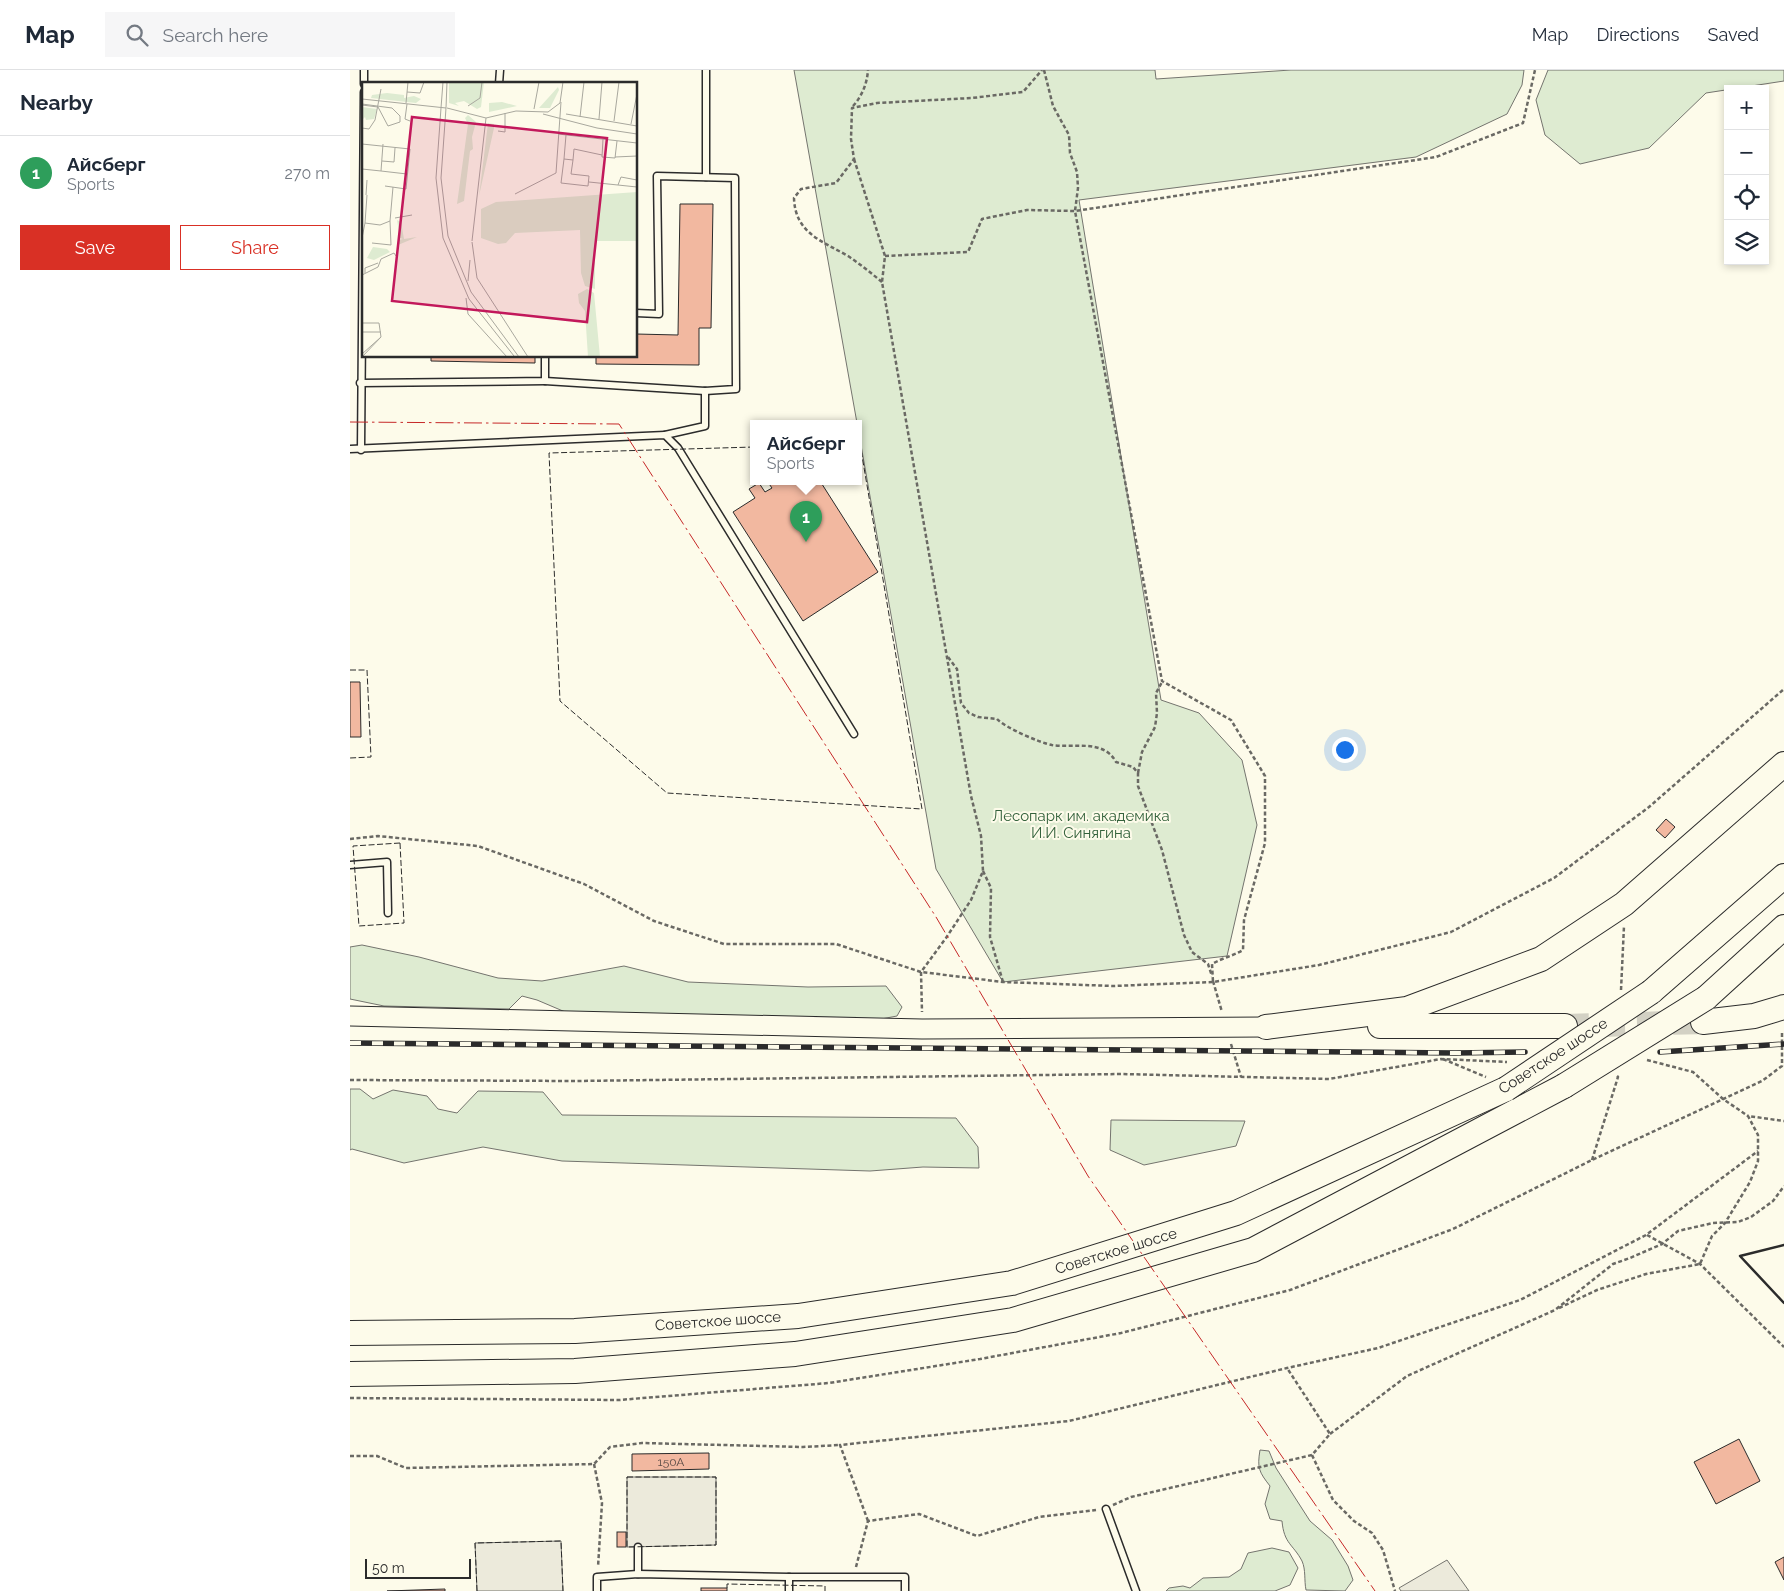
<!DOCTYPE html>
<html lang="en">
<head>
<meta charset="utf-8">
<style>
	:root { --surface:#fff; --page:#f6f6f7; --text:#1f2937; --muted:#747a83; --line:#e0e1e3; --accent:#d93025 }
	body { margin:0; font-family:Raleway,sans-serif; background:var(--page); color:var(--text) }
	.controls { position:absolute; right:15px; top:15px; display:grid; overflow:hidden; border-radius:0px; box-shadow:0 2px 8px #0003 }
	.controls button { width:45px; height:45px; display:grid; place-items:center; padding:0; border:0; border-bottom:1px solid var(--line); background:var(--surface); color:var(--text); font:25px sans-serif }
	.scale { position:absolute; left:15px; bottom:12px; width:106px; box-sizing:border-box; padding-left:5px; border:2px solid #2b2b2b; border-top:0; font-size:14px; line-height:18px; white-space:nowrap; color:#2b2b2b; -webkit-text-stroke:4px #fdfbea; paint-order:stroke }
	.you { position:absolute; left:994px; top:679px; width:18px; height:18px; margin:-12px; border:4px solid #fff; border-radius:50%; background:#1a73e8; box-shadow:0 0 0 8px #1a73e833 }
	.badge { display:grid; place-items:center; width:32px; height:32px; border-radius:50%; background:var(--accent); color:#fff; font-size:16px; font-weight:700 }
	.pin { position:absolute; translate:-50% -41px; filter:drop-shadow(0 1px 2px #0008) }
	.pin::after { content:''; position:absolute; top:26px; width:18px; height:15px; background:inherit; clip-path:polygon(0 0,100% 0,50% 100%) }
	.popup { position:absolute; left:400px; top:350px; width:112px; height:65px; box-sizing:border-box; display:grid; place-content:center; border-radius:0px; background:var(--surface); filter:drop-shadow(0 1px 4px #0005); font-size:16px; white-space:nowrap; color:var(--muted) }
	.popup b { font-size:19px; color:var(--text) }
	.popup::after { content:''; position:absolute; left:50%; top:100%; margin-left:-10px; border:10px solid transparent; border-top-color:var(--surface) }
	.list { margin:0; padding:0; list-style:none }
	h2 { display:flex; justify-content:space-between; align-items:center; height:65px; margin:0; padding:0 20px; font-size:21px }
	h2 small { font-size:16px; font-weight:400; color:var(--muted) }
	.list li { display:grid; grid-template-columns:32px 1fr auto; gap:15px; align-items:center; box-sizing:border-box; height:75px; padding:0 20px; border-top:1px solid var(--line) }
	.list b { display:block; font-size:19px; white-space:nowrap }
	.list p { margin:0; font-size:16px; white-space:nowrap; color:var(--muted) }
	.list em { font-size:16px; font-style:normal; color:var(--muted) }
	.actions { display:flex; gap:10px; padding:15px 20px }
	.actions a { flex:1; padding:11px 0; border:1px solid var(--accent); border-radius:0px; text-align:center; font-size:18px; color:var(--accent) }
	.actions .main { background:var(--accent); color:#fff }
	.icon { flex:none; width:28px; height:28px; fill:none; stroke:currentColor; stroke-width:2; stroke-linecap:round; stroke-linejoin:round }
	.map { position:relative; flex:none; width:1434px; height:1521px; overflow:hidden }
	header { display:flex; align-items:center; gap:30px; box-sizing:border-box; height:70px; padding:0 25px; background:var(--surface); border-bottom:1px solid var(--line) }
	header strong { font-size:24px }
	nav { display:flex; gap:28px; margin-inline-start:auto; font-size:18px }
	.search { width:350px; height:45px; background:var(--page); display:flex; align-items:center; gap:12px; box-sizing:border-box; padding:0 18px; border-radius:0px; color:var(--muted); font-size:19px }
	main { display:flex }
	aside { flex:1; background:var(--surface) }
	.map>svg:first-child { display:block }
</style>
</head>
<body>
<header>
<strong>Map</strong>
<div class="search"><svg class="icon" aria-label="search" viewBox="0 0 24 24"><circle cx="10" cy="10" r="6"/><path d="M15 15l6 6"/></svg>Search here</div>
<nav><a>Map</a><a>Directions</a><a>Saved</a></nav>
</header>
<main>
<aside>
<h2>Nearby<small></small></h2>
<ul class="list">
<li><span class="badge" style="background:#2e9e5b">1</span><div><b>Айсберг</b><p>Sports</p></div><em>270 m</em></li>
</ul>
<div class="actions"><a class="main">Save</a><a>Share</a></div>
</aside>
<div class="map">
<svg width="1434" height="1521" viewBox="0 0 1434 1521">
	<rect width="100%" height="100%" fill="#fdfbea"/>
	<!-- green -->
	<g fill="#deebd1" stroke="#74746e">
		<polygon points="444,0 805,0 806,9 941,0 1174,0 1172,15 1157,44 1066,87 729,130 811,630 849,643 892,690 907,755 877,886 653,912 586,799 509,364 508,353 507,353"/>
		<polygon points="1198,0 1434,0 1434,11 1356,23 1299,78 1230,94 1195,65 1186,30"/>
		<polygon points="12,875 69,887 148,908 192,911 274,896 338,912 458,917 536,916 552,937 547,946 531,949 220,944 187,930 172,926 159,939 34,936 0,929 0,877"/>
		<polygon points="0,1019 10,1019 23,1029 43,1020 77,1026 88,1039 107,1043 128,1021 193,1022 212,1045 606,1048 628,1077 629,1098 573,1097 520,1101 212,1091 133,1077 54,1093 2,1079 0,1080"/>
		<polygon points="761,1050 895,1051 886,1076 794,1095 760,1080"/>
		<path d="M 910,1380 L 919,1381 L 926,1398 L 960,1451 L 982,1470 L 998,1496 L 1003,1510 L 995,1521 L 956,1520 C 954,1510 956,1500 952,1491 C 943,1474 934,1474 932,1451 L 920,1449 L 915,1434 L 920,1416 C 909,1402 907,1398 910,1380 Z"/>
		<polygon points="922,1478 939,1482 948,1498 940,1515 925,1521 816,1521 819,1518 833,1516 840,1518 853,1508 879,1507 891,1499 898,1483"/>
	</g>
	<!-- parking -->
	<g fill="#eceadb" stroke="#74746e">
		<polygon points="277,1407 366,1407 366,1475 277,1477"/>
		<polygon points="211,1471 213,1521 127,1521 125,1473"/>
		<polygon points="1097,1490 1119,1521 1051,1521 1049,1518"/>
	</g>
	<!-- building -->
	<g fill="#f2b8a0" stroke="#2b2b2b">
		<polygon points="330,134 363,134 361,258 349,258 349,295 246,294 246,286 286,286 286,264 328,265"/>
		<polygon points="81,286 185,286 185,293 81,291"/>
		<polygon points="417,411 429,411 430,413 433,411 470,411 528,502 453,551 383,442 405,428 399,419 409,413 415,422 422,418"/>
		<polygon points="0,612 10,612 11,667 0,667"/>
		<polygon points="1316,749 1325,757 1315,768 1306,760"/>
		<polygon points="1389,1369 1410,1411 1366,1434 1344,1392"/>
		<polygon points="359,1383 359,1399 282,1401 282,1384"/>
		<rect x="267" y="1462" width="9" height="15"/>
		<polygon points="1434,1487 1434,1510 1425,1492"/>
		<rect x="351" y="1518" width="26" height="3"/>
		<polygon points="95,1519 95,1521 37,1521"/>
	</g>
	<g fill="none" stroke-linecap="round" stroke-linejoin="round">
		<!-- highway-tunnel -->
		<polyline stroke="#d3d1c4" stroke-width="24" stroke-dasharray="24 12" stroke-linecap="butt" points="1215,956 1353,952"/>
		<!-- lane casing -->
		<g stroke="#2b2b2b" stroke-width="9">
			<g id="lane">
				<polyline points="14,14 14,0"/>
				<polyline points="149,14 150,0"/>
				<polyline points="356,107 356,0"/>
				<polyline points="195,311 355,321 386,319 385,108 307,106 309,244 286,243"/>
				<polyline points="10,313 195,311 195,286"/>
				<polyline points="315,365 355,356 355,321"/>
				<polyline points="0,379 315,365 328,378 504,664"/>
				<polyline points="11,380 14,22"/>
				<polyline points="0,795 37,792 38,843"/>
				<polyline points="756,1439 786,1521"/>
				<polyline points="288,1504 288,1477"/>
				<polyline points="247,1521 247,1507 288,1504 439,1507 555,1507 555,1521"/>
				<polyline points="439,1521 439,1507"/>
			</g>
		</g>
		<!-- secondary casing -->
		<g stroke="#2b2b2b" stroke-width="21">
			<polyline id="secondary" points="0,946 572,959 916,957"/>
		</g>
		<!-- highway casing -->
		<g stroke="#2b2b2b" stroke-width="26">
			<g id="highway">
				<polyline points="1301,922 1434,806"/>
				<polyline points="1356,928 1434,857"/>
				<polyline points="1353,952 1404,946 1434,937"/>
				<polyline points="1030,956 1215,956"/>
				<polyline points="916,957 1057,939 1191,889 1274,834 1434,694"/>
				<polyline points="0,1263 225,1261 448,1246 662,1213 886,1143 1156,1019"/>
				<polyline points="0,1304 225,1301 445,1284 663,1250 903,1180 1214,1016"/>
			</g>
		</g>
		<!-- path -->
		<g stroke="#6a6964" stroke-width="2.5" stroke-dasharray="4 2.5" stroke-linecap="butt">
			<path d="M 694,0 L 703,36 L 719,65 L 720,83 L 727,102 L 728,118 L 725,141 L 812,611 L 881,650 L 915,706 L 915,773 L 894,850 L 893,880 C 883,886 872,888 862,894 L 863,912"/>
			<path d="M 503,36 C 512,26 517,14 518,0"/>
			<polyline points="504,89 535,186 532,212 621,726 631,766 633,801 621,830 596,868 571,902 572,942"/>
			<polyline points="535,186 618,182 632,149 677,140 725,141 1086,87 1173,53 1185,0"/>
			<path d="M 532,212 C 521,203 510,194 498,186 C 472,171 445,163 444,128 L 451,119 L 486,113 L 504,89 L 501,69 L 502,38 L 527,33 L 622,28 L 673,22 L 692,0"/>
			<path d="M 598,587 L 607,599 L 611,633 L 619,643 L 628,647 L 647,649 C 654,657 690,673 702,675 C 723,678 754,669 766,692 L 783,697 L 788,703 L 788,716 L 812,780 L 834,865 L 842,882 L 858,894 L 862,906"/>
			<polyline points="788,703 792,682 805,657 807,643 806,623 812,612"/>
			<polyline points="0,769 28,766 128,776 234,814 304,851 374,874 486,874 571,902 653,912 763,916 863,912 969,895 1101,862 1204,808 1299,737 1434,619"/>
			<polyline points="633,801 641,818 640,867 653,912"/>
			<polyline points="863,911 872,942"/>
			<polyline points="1271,920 1274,856"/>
			<polyline points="881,974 891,1007"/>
			<polyline points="1093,989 1136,1007"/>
			<polyline points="1297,990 1343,1002 1373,1029 1398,1046"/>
			<polyline points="0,1010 227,1011 772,1004 979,1009 1091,989 1157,992"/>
			<polyline points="1242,1090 1268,1007 1267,1006"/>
			<polyline points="1297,1165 1350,1194 1434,1277"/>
			<polyline points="1209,1238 1247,1220 1296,1204 1350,1194 1362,1166 1375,1153 1400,1112 1408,1091 1408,1065 1398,1046 1434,1051"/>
			<polyline points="0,1328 269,1330 479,1313 630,1289 771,1263 940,1220 1103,1159 1242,1090 1412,1011 1432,996 1432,963 1434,963"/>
			<polyline points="980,1364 1057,1306 1205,1240 1263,1194 1280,1188 1312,1174 1328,1161 1363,1153 1388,1152 1401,1147 1423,1131 1434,1116"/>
			<polyline points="962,1385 983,1430 1004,1451 1022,1463 1033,1480 1045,1521"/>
			<polyline points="0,1386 27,1386 56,1398 244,1394 260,1377 292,1373 453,1377 490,1375"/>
			<polyline points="244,1394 252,1433 248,1497"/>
			<polyline points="763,1435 781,1427 962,1385 980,1364 937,1298"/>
			<polyline points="518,1451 490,1375 719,1351 937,1298 1028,1278 1170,1230 1296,1165 1408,1081"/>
			<polyline points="506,1497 518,1451 569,1444 627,1466 689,1447 746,1440"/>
		</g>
		<!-- lane -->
		<use href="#lane" stroke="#fdfbea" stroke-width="6"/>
		<!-- secondary -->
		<use href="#secondary" stroke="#fdfbea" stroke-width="19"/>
		<!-- highway -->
		<use href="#highway" stroke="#fdfbea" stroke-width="24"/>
		<!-- rail casing -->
		<g stroke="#2b2b2b" stroke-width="5.5">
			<g id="rail">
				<polyline points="0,973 1105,983 1175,982"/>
				<polyline points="1310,982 1434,974"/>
			</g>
		</g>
		<!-- rail -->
		<use href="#rail" stroke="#fdfbea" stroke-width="4" stroke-dasharray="11" stroke-linecap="butt"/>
		<!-- highway-bridge casing -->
		<g stroke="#2b2b2b" stroke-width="26" stroke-linecap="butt">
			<g id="highway-bridge">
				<polyline points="1214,1016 1356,928"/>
				<polyline points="1156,1019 1301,922"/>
			</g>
		</g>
		<!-- highway-bridge -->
		<use href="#highway-bridge" stroke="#fdfbea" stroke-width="24"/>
		<!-- fence -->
		<g stroke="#2b2b2b" stroke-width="1" stroke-dasharray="6 2.5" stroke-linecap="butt">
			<polyline points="404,377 199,383 210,631 317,723 572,739 510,374 508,374"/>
			<polyline points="0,600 17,600 21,687 0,688"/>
			<polygon points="50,773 54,853 9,856 3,776"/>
			<polygon points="277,1407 366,1407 366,1475 277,1477"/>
			<polyline points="377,1518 377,1514 475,1516 475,1521"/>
			<polyline points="127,1521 125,1473 211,1471 213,1521"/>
		</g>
		<!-- wall -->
		<polyline stroke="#2b2b2b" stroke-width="2.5" points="1434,1175 1390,1186 1434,1233"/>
		<!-- power -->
		<polyline stroke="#c62828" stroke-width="1" stroke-dasharray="18 4 2.5 4" stroke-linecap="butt" points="0,352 269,354 586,847 738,1106 1025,1521"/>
	</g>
	<g text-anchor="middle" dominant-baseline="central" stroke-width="4" stroke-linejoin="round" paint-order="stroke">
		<!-- number labels -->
		<g font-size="12" fill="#5d4e48">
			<text x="321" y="1392">150А</text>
		</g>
		<!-- park labels -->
		<g font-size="15" fill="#34623c" stroke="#fdfbea">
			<text x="731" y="746">Лесопарк им. академика<tspan x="731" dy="17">И.И. Синягина</tspan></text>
		</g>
		<!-- street labels -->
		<g font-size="15" fill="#2b2b2b" stroke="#fdfbea">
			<text transform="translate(1203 986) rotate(-33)">Советское шоссе</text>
			<text transform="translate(766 1181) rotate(-17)">Советское шоссе</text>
			<text transform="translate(368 1251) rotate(-4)">Советское шоссе</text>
		</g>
	</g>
	<!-- overview -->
	<g transform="translate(12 12)">
		<rect width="275" height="275" fill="#fdfbea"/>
		<path d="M 87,0 L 122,0 L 119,25 L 115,27 L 102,19 L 93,21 L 97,24 L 87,21 ZM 196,5 L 197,8 L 188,26 L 177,26 ZM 25,11 L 42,13 L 42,16 L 52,14 L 59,17 L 54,21 L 9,16 L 10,13 ZM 140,20 L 155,24 L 127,30 L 127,21 ZM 0,25 L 15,27 L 12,37 L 4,38 L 3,35 L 0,38 ZM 106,33 L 114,40 L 110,55 L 111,67 L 108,69 L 102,119 L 95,122 L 106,42 L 103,36 ZM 126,41 L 132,42 L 132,46 L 117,114 ZM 275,110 L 275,159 L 233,159 L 233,207 L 223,204 L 219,191 L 218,148 L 153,151 L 144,161 L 136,162 L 119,156 L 119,127 L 134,120 ZM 35,138 L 39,140 L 42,157 L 55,155 L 36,163 L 37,158 L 41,157 L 38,156 ZM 11,165 L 25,167 L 28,170 L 12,178 L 5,176 ZM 225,207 L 232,211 L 238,275 L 226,275 L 223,229 L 217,221 L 216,212 Z" fill="#deebd1"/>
		<path fill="none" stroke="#a9a89e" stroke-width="1" d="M 45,10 L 58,11 L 62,0M 0,17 L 84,26 L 79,96 L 86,154 L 109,210 L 157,275M 44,21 L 46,0M 0,22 L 30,26 L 38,34 L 38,40 L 26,44 L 16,25 L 0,23M 45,22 L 43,37 L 48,39M 106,24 L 118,16 L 120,0M 79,26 L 81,0M 79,26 L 74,96 L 81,156 L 107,217 L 152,274M 84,26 L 85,0M 85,26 L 124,36 L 154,29 L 186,30 L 198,21 L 201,0M 172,27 L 177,0M 181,32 L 235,46 L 275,52M 204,32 L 275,44M 218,35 L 222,0M 237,37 L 240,0M 252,39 L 257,0M 269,42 L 275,12M 0,46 L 7,47 L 13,38 L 19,7M 136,49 L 143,50 L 143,31M 196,52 L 275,61M 204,53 L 202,77 L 211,78 L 212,67 L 240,73M 241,57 L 240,75 L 253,76 L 255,59M 0,62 L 48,67 L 44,107 L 23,104M 253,75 L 275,74M 202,77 L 199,101 L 226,104 L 227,94 L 209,92 L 211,78M 20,79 L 32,80 L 33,66M 0,87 L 19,89 L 21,62M 19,89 L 45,92M 227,100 L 275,105M 256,103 L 259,95 L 275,98M 153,112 L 194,91 L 199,20M 4,113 L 5,98M 33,136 L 50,133M 3,141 L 5,113M 0,156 L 3,141 L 18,143 L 28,139 L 31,105M 110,159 L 124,36M 110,160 L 115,196 L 166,275M 10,161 L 29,163 L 28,139M 3,191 L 3,186 L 16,181M 0,193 L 16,185 L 19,177 L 32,171 L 34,174M 106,199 L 108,178M 104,216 L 106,232 L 145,275M 0,241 L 17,241 L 19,255 L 0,272M 0,250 L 19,250M 0,275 L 19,255"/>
		<path fill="#c2185b" fill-opacity="0.15" stroke="#c2185b" stroke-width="2.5" d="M 50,35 L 245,56 L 225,240 L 30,219 Z"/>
		<rect width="275" height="275" fill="none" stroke="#2b2b2b" stroke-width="2.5"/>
	</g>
</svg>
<div class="controls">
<button>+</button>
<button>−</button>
<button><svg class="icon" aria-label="locate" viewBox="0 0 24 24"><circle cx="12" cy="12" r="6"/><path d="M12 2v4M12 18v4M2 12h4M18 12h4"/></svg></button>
<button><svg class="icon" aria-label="layers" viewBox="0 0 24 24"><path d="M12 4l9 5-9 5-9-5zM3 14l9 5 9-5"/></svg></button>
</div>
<div class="scale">50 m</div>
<div class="you"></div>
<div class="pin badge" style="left:456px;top:472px;background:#2e9e5b">1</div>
<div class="popup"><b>Айсберг</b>Sports</div>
</div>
</main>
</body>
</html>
